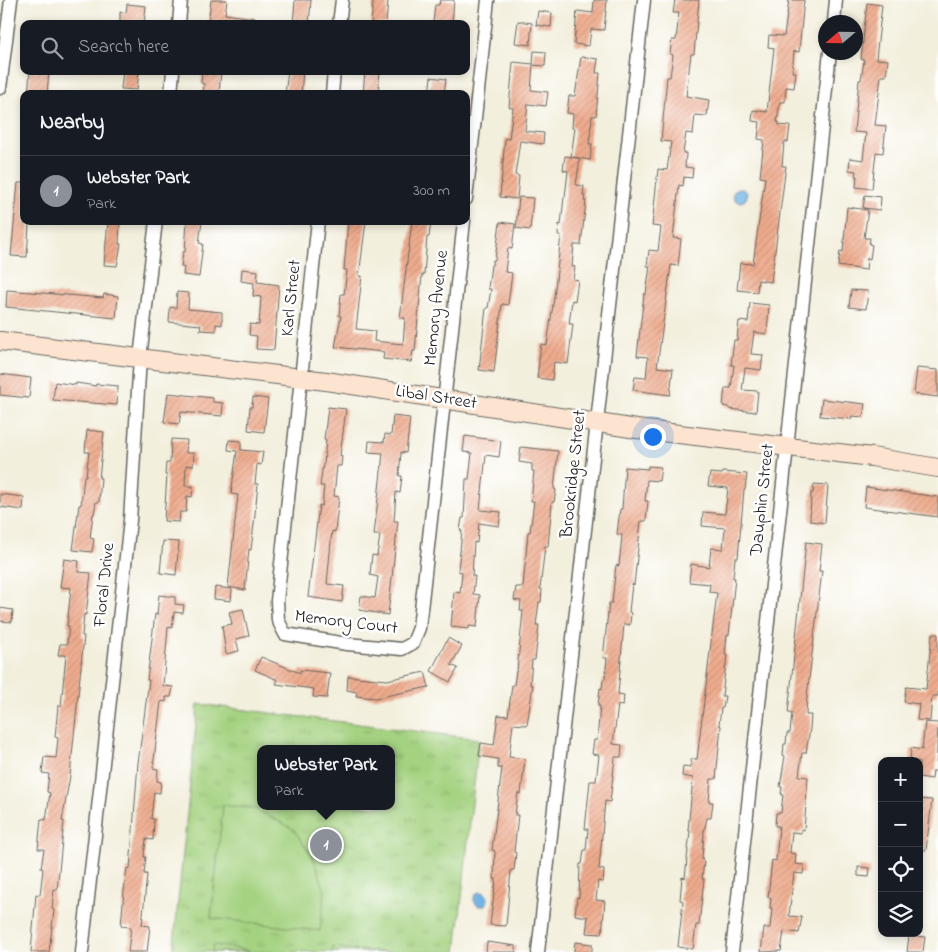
<!DOCTYPE html>
<html lang="en">
<head>
<meta charset="utf-8">
<style>
	:root { --surface:#171b24; --page:#242831; --text:#f1f3f6; --muted:#9ea1a6; --line:#363941; --accent:#8c9099 }
	body { margin:0; font-family:"Indie Flower",sans-serif; background:var(--page); color:var(--text) }
	.controls { position:absolute; right:15px; bottom:15px; display:grid; overflow:hidden; border-radius:10px; box-shadow:0 2px 8px #0003 }
	.controls button { width:45px; height:45px; display:grid; place-items:center; padding:0; border:0; border-bottom:1px solid var(--line); background:var(--surface); color:var(--text); font:25px sans-serif }
	.compass { position:absolute; left:818px; top:15px; width:45px; height:45px; border-radius:50%; background:var(--surface); box-shadow:0 2px 8px #0003; rotate:250deg }
	.you { position:absolute; left:652px; top:436px; width:18px; height:18px; margin:-12px; border:4px solid #fff; border-radius:50%; background:#1a73e8; box-shadow:0 0 0 8px #1a73e833 }
	.badge { display:grid; place-items:center; width:32px; height:32px; border-radius:50%; background:var(--accent); color:#fff; font-size:16px; font-weight:700 }
	.pin { position:absolute; translate:-50% -50%; border:2px solid #fff; box-shadow:0 1px 5px #0006 }
	.popup { position:absolute; left:257px; top:745px; width:138px; height:65px; box-sizing:border-box; display:grid; place-content:center; border-radius:10px; background:var(--surface); filter:drop-shadow(0 1px 4px #0005); font-size:16px; white-space:nowrap; color:var(--muted) }
	.popup b { font-size:19px; color:var(--text) }
	.popup::after { content:''; position:absolute; left:50%; top:100%; margin-left:-10px; border:10px solid transparent; border-top-color:var(--surface) }
	.list { margin:0; padding:0; list-style:none }
	h2 { display:flex; justify-content:space-between; align-items:center; height:65px; margin:0; padding:0 20px; font-size:21px }
	h2 small { font-size:16px; font-weight:400; color:var(--muted) }
	.list li { display:grid; grid-template-columns:32px 1fr auto; gap:15px; align-items:center; box-sizing:border-box; height:70px; padding:0 20px; border-top:1px solid var(--line) }
	.list b { display:block; font-size:19px; white-space:nowrap }
	.list p { margin:0; font-size:16px; white-space:nowrap; color:var(--muted) }
	.list em { font-size:16px; font-style:normal; color:var(--muted) }
	.icon { flex:none; width:28px; height:28px; fill:none; stroke:currentColor; stroke-width:2; stroke-linecap:round; stroke-linejoin:round }
	.map { position:relative; flex:none; width:938px; height:952px; overflow:hidden }
	.search { position:absolute; background:var(--surface); box-shadow:0 2px 8px #0003; left:20px; top:20px; width:450px; height:55px; display:flex; align-items:center; gap:12px; box-sizing:border-box; padding:0 18px; border-radius:10px; color:var(--muted); font-size:19px }
	.panel { position:absolute; background:var(--surface); box-shadow:0 2px 8px #0003; left:20px; top:90px; width:450px; height:135px; border-radius:10px }
	.map>svg:first-child { display:block }
</style>
</head>
<body>
<div class="map">
<svg width="938" height="952" viewBox="0 0 938 952">
	<defs>
		<pattern id="park-tufts" width="24" height="20" patternUnits="userSpaceOnUse" patternTransform="scale(1.25)"><rect width="24" height="20" fill="#a4d280"/><path d="M3 7l-1-3M5 7V3M7 7l1-3M15 17l-1-3M17 17v-4M19 17l1-3" fill="none" stroke="#8db46e"/></pattern>
		<pattern id="building-hatch" width="6" height="6" patternUnits="userSpaceOnUse" patternTransform="scale(1.25)"><rect width="6" height="6" fill="#efac8e"/><path d="M-1 1l2-2M0 6l6-6M5 7l2-2" fill="none" stroke="#cc937a"/></pattern>
	</defs>
	<rect width="100%" height="100%" fill="#fff"/>
	<filter id="ink" filterUnits="userSpaceOnUse"><feTurbulence type="fractalNoise" baseFrequency=".02" numOctaves="2"/><feDisplacementMap in="SourceGraphic" scale="10" xChannelSelector="R" yChannelSelector="G"/><feConvolveMatrix kernelMatrix="1 2 1 2 8 2 1 2 1" color-interpolation-filters="sRGB"/></filter>
	<filter id="wash" filterUnits="userSpaceOnUse"><feTurbulence type="fractalNoise" baseFrequency=".0096" numOctaves="4" result="noise"/><feDisplacementMap in="SourceGraphic" scale="20" xChannelSelector="R" yChannelSelector="G"/><feGaussianBlur stdDeviation="1.12" result="paint"/><feColorMatrix in="noise" values="0 0 0 0 0 0 0 0 0 0 0 0 0 0 0 0 0 1.4 0 .05"/><feComposite in="paint" operator="in"/></filter>
	<g filter="url(#wash)">
		<rect width="100%" height="100%" fill="#f3efdd"/>
		<!-- park -->
		<path fill="url(#park-tufts)" stroke="#60774e" fill-rule="evenodd" d="M 198,704 L 479,739 L 456,952 L 173,952 ZM 261,749 L 391,749 L 391,806 L 261,806 Z"/>
		<!-- pitch -->
		<g fill="#a4d280" stroke="#60774e">
			<polygon points="223,805 256,809 293,829 313,857 325,891 320,931 211,918"/>
			<polygon points="213,945 246,950 250,952 212,952"/>
			<polygon points="333,947 382,952 332,952"/>
		</g>
		<!-- water -->
		<g fill="#71b3e6" stroke="#466881">
			<circle cx="740" cy="195" r="7"/>
			<circle cx="481" cy="899" r="7"/>
		</g>
		<g id="blocks">
			<!-- building -->
			<g fill="url(#building-hatch)">
				<polygon points="211,0 227,0 225,14 255,18 255,24 208,24"/>
				<polygon points="295,0 311,0 309,24 293,24"/>
				<polygon points="373,0 388,0 386,24 371,24"/>
				<polygon points="440,0 454,0 452,24 433,22 435,5 439,5"/>
				<polygon points="594,0 607,0 604,30 591,29 589,46 574,44 577,11 593,13"/>
				<polygon points="675,0 699,0 694,54 691,54 686,96 709,100 707,116 695,115 693,134 686,133 683,153 686,153 685,167 693,168 692,178 684,177 683,186 679,185 673,238 681,239 678,266 671,265 657,367 673,369 670,395 633,390 635,377 646,378 648,357 637,356 644,294 646,294 650,266 647,266 649,250 658,251 661,227 652,226 658,169 667,170 671,142 661,141 667,77 670,77 673,55 670,54 672,40 676,40 679,13 673,13"/>
				<polygon points="789,0 804,0 799,52 794,51 792,72 796,72 794,88 786,87 785,102 780,102 777,122 779,122 779,125 790,126 788,142 784,142 782,166 786,166 771,282 758,280 757,292 737,290 740,263 753,264 765,178 760,177 764,140 758,139 760,122 752,121 753,110 767,112 774,48 768,47 769,35 784,36"/>
				<polygon points="867,3 882,5 876,59 888,60 886,76 881,76 875,125 886,126 883,153 876,152 872,189 856,187 857,176 855,176 856,171 849,170 850,158 863,160 866,133 854,132 859,80 861,80 864,60 861,59"/>
				<polygon points="127,4 146,6 144,24 125,24 120,22 120,12 126,13"/>
				<polygon points="538,11 552,13 551,27 536,25"/>
				<polygon points="518,21 532,23 530,45 515,43"/>
				<polygon points="534,51 546,52 545,66 533,65 531,90 548,92 546,106 528,104 525,131 544,133 543,144 520,141 515,175 519,176 517,199 500,197 505,138 509,139 513,108 509,107 513,62 533,64"/>
				<polygon points="581,57 598,59 596,73 600,73 596,116 592,116 589,144 592,144 590,160 571,157 575,128 572,128 573,114 567,113 569,96 575,96"/>
				<polygon points="30,71 49,71 47,94 28,94"/>
				<polygon points="123,71 139,71 137,90 121,89"/>
				<polygon points="202,71 221,71 219,94 203,94 204,84 201,83"/>
				<polygon points="288,71 303,71 301,94 285,94"/>
				<polygon points="365,71 380,71 378,94 363,94"/>
				<polygon points="431,77 446,79 444,94 429,94"/>
				<polygon points="565,156 580,158 576,185 584,186 583,195 585,195 584,201 586,201 581,245 574,245 572,266 575,267 573,279 578,280 575,301 572,300 569,324 573,324 568,364 554,362 552,380 537,378 541,344 547,345 554,298 561,235 558,235 559,224 561,225 564,197 565,197 568,171 563,170"/>
				<polygon points="18,183 24,183 24,224 29,224 27,257 11,256"/>
				<polygon points="865,195 881,197 880,210 863,208"/>
				<polygon points="519,197 533,198 530,230 516,228"/>
				<polygon points="847,207 868,210 864,238 870,238 869,244 872,245 870,259 867,258 866,270 838,266 840,251 843,252"/>
				<polygon points="108,221 120,221 119,244 121,244 117,266 104,265"/>
				<polygon points="187,221 202,221 199,243 203,244 199,277 183,275 184,267 181,267 183,252 185,252"/>
				<polygon points="348,221 366,221 359,276 362,276 356,329 375,331 374,341 403,344 405,318 400,318 412,221 431,221 429,237 427,237 424,275 422,275 415,351 413,351 411,362 383,359 384,352 335,347 341,316 339,316 341,294 344,294 347,270 344,270"/>
				<polygon points="500,222 515,224 512,249 508,248 505,272 512,273 508,305 502,304 494,372 479,370 486,308 488,308 491,289 488,289 491,265 492,265 493,260 495,260"/>
				<polygon points="242,269 258,271 257,282 279,285 274,350 256,349 257,336 249,335 250,324 259,325 261,297 253,296 254,283 241,281"/>
				<polygon points="7,290 103,298 104,294 118,296 116,318 6,307"/>
				<polygon points="851,290 868,291 866,309 849,307"/>
				<polygon points="177,292 189,293 188,309 222,312 222,325 216,324 216,331 200,330 201,325 169,322 170,307 176,308"/>
				<polygon points="750,303 769,305 767,334 754,332 751,354 763,355 761,370 745,368 742,390 758,391 756,412 729,409 729,407 723,406 725,388 731,388 734,365 731,365 734,340 737,340 739,321 748,322"/>
				<polygon points="917,368 938,370 938,397 914,394"/>
				<polygon points="0,374 31,378 29,398 0,395"/>
				<polygon points="55,382 76,385 76,383 96,386 96,384 118,386 117,405 53,400"/>
				<polygon points="168,393 213,398 213,402 223,403 222,416 181,412 179,424 164,422"/>
				<polygon points="253,397 268,399 264,432 248,430 250,407 252,407"/>
				<polygon points="822,399 865,404 863,417 852,416 851,419 820,416"/>
				<polygon points="328,407 346,409 340,456 342,456 341,466 337,466 334,496 339,497 335,532 332,531 327,584 344,586 342,602 308,597 319,505 322,506 324,486 320,486 323,464 324,464 326,440 324,440"/>
				<polygon points="393,416 410,418 406,453 401,452 399,476 402,476 400,493 396,492 394,521 398,521 388,615 359,610 361,596 375,598 378,577 370,575 372,555 377,556 380,535 374,535 383,453 368,452 369,441 384,442 385,434 391,435"/>
				<polygon points="87,430 104,432 99,478 101,478 99,502 96,502 94,514 93,514 90,538 94,539 92,552 73,550 79,505 81,505 84,476 86,476 89,452 85,452"/>
				<polygon points="465,436 501,441 499,457 486,455 480,510 501,512 499,526 479,523 477,543 474,542 472,576 475,576 473,594 480,595 477,627 469,626 469,629 451,627 454,592 460,593 462,572 458,571 462,531 460,530 462,518 464,518 466,479 469,479 472,453 463,452"/>
				<polygon points="171,439 187,440 186,453 194,453 193,466 186,465 185,486 193,486 192,497 187,496 186,512 180,512 179,522 164,521 167,475 165,475 166,463 170,463"/>
				<polygon points="229,440 241,441 241,450 263,452 261,465 257,464 255,484 258,484 254,524 251,550 249,549 245,590 228,587 238,495 231,494 237,451 228,450"/>
				<polygon points="521,447 558,451 554,489 556,490 554,502 552,502 548,547 545,546 540,589 542,589 541,602 539,602 536,625 539,625 535,660 532,660 530,685 533,685 527,725 513,724 509,757 525,759 521,794 518,793 515,815 518,815 514,852 516,853 514,870 511,870 506,926 490,925 496,879 494,879 495,851 492,850 502,768 498,768 498,759 479,756 481,743 494,745 498,715 508,716 512,685 514,685 516,671 517,671 523,611 520,611 521,601 514,600 516,587 523,587 528,532 530,532 534,501 531,501 534,471 532,471 532,464 519,462"/>
				<polygon points="648,466 661,467 659,481 647,480 645,501 648,501 646,521 641,521 634,585 632,584 629,612 631,613 630,625 624,624 618,694 624,695 623,706 618,705 613,744 622,745 621,757 615,757 610,802 605,801 599,869 604,870 603,882 598,881 596,900 605,901 602,934 586,933 588,917 575,915 577,897 579,898 580,864 582,864 584,850 586,850 588,829 585,829 590,781 596,781 599,755 592,754 594,740 597,740 600,706 598,706 600,688 602,689 603,679 605,679 607,658 603,658 609,603 612,603 616,565 619,566 622,535 617,534 620,509 622,509 625,467 648,469"/>
				<polygon points="723,472 747,474 745,490 744,490 738,558 735,558 733,578 735,578 729,635 727,635 725,655 727,655 722,696 725,696 723,708 721,708 719,725 721,726 716,779 711,779 709,802 713,802 711,818 707,818 704,832 702,860 704,861 702,879 704,879 699,925 696,925 693,949 678,947 683,901 680,900 682,877 685,878 690,831 688,830 693,778 682,776 683,766 690,767 691,759 697,759 717,593 709,592 710,584 689,582 691,564 709,567 711,548 723,549 725,528 702,526 703,512 725,514 728,488 708,486 710,473 722,474"/>
				<polygon points="814,484 828,485 825,523 810,521 811,493 813,493"/>
				<polygon points="866,487 938,497 938,517 864,507"/>
				<polygon points="0,494 24,497 23,510 0,507"/>
				<polygon points="163,541 179,542 176,575 160,573"/>
				<polygon points="806,542 822,544 819,571 822,571 807,696 806,715 811,715 810,729 806,753 802,753 799,776 808,777 804,830 801,829 801,833 792,832 790,853 796,854 795,864 804,865 803,874 794,873 789,916 802,917 799,933 784,931 781,951 761,952 764,928 770,928 772,908 770,908 771,898 768,897 772,860 776,861 779,826 775,826 776,813 781,813 783,794 781,794 782,787 780,787 785,756 783,755 784,744 786,744 787,733 790,733 792,713 788,713"/>
				<polygon points="64,559 79,561 78,572 91,573 86,615 84,614 82,636 84,636 70,776 62,821 64,821 60,861 57,890 54,889 52,909 54,910 49,952 31,952 36,894 40,895 43,869 41,868 44,849 38,849 41,819 46,820 50,793 47,792 49,774 42,773 44,757 56,758 58,738 55,737 58,706 61,706 66,655 58,655 60,644 67,644 69,626 67,626 71,588 60,587"/>
				<polygon points="215,587 232,589 231,601 214,599"/>
				<polygon points="159,595 175,597 175,604 184,605 183,613 174,612 172,628 168,627 163,686 173,687 171,697 166,697 166,702 161,701 153,768 158,769 157,781 161,782 160,793 154,792 151,819 154,819 153,840 146,839 144,857 146,857 144,874 147,874 142,925 150,926 147,952 128,952 131,927 121,926 124,891 127,868 130,869 138,763 149,680 147,680 155,614 157,615"/>
				<polygon points="0,608 13,610 12,622 0,621"/>
				<polygon points="243,609 249,636 236,639 239,651 226,654 222,626 232,624 229,612"/>
				<polygon points="932,634 938,634 938,696 932,696 930,721 917,720 919,704 904,702 906,687 926,689"/>
				<polygon points="448,638 462,646 451,665 458,668 450,682 431,671"/>
				<polygon points="261,657 300,673 300,670 330,673 327,698 313,697 314,689 276,684 278,680 255,670"/>
				<polygon points="425,672 429,687 376,698 356,696 357,692 347,690 348,676 387,680"/>
				<polygon points="925,722 938,723 936,771 933,771 932,779 919,777 919,761 910,761 911,748 922,750"/>
				<polygon points="919,799 932,800 926,850 919,850"/>
				<polygon points="858,867 870,868 869,877 858,876"/>
				<polygon points="909,935 925,937 923,952 907,952"/>
				<polygon points="487,942 516,946 516,952 486,952"/>
				<polygon points="575,942 592,944 592,952 574,952"/>
			</g>
		</g>
	</g>
	<g filter="url(#ink)">
		<use href="#blocks" fill-opacity="0" stroke="#676660" stroke-width="1"/>
		<g fill="none" stroke-linecap="round" stroke-linejoin="round">
			<!-- street casing -->
			<g stroke="#676660" stroke-width="15">
				<g id="street">
					<polyline points="834,22 836,0"/>
					<polyline points="179,24 181,0"/>
					<polyline points="339,24 342,0"/>
					<polyline points="0,88 11,0"/>
					<polyline points="171,94 173,71"/>
					<polyline points="332,94 334,71"/>
					<polyline points="466,199 488,0"/>
					<polyline points="318,221 277,601 278,620 285,634 347,644 402,649 413,643 419,628 464,221"/>
					<polyline points="82,952 130,520 140,358 156,221"/>
					<polyline points="538,952 644,0"/>
					<polyline points="732,952 830,52"/>
				</g>
			</g>
			<!-- secondary casing -->
			<g stroke="#676660" stroke-width="20">
				<polyline id="secondary" points="0,341 326,381 637,429 872,457 938,468"/>
			</g>
			<!-- street -->
			<use href="#street" stroke="#fff" stroke-width="12"/>
			<!-- secondary -->
			<use href="#secondary" stroke="#fde4d0" stroke-width="18"/>
		</g>
	</g>
	<g text-anchor="middle" dominant-baseline="central" stroke-width="5" stroke-linejoin="round" paint-order="stroke">
		<!-- street labels -->
		<g font-size="18" fill="#1c1c1c" stroke="#fff">
			<text transform="translate(292 298) rotate(-84)">Karl Street</text>
			<text transform="translate(437 308) rotate(-84)">Memory Avenue</text>
			<text transform="translate(436 398) rotate(9)">Libal Street</text>
			<text transform="translate(574 474) rotate(-84)">Brookridge Street</text>
			<text transform="translate(763 500) rotate(-84)">Dauphin Street</text>
			<text transform="translate(105 585) rotate(-84)">Floral Drive</text>
			<text transform="translate(346 623) rotate(7)">Memory Court</text>
		</g>
	</g>
</svg>
<div class="controls">
<button>+</button>
<button>−</button>
<button><svg class="icon" aria-label="locate" viewBox="0 0 24 24"><circle cx="12" cy="12" r="6"/><path d="M12 2v4M12 18v4M2 12h4M18 12h4"/></svg></button>
<button><svg class="icon" aria-label="layers" viewBox="0 0 24 24"><path d="M12 4l9 5-9 5-9-5zM3 14l9 5 9-5"/></svg></button>
</div>
<svg class="compass" viewBox="-18 -18 36 36"><path d="M0-13l5 13h-10z" fill="#e53935"/><path d="M0 13l5-13h-10z" fill="#9ea1a6"/></svg>
<div class="you"></div>
<div class="pin badge" style="left:326px;top:845px">1</div>
<div class="popup"><b>Webster Park</b>Park</div>
<div class="search"><svg class="icon" aria-label="search" viewBox="0 0 24 24"><circle cx="10" cy="10" r="6"/><path d="M15 15l6 6"/></svg>Search here</div>
<section class="panel">
<h2>Nearby<small></small></h2>
<ul class="list">
<li><span class="badge">1</span><div><b>Webster Park</b><p>Park</p></div><em>300 m</em></li>
</ul>
</section>
</div>
</body>
</html>
